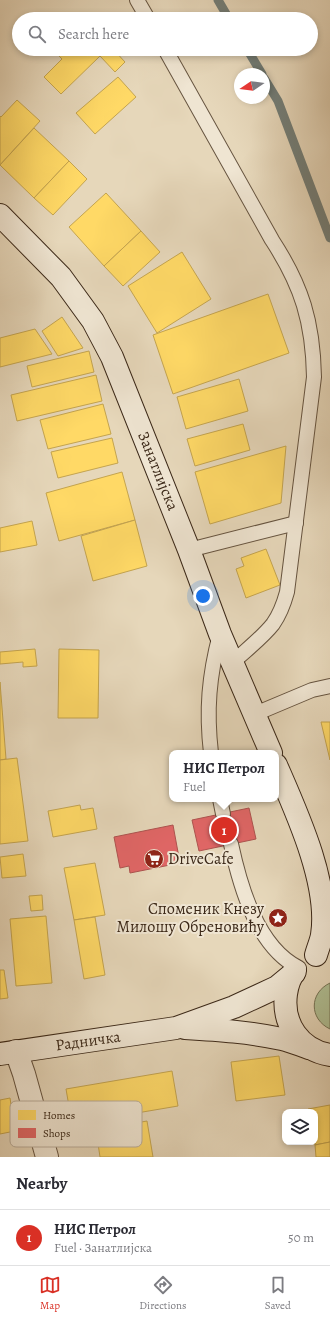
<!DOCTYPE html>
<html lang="en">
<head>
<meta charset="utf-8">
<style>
	:root { --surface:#fff; --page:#f7f7f7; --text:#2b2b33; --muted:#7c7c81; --line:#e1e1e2; --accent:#d93025 }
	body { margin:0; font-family:Alegreya,serif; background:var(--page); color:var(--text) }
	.controls { position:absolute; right:12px; bottom:12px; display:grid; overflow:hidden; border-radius:8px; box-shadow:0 2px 6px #0003 }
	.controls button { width:36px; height:36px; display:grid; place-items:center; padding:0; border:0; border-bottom:1px solid var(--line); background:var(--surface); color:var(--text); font:20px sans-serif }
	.compass { position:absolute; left:234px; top:68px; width:36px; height:36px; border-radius:50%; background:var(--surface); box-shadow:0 2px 6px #0003; rotate:257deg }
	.you { position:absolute; left:203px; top:596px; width:14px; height:14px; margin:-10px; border:3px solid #fff; border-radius:50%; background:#1a73e8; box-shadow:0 0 0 6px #1a73e833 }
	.badge { display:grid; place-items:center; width:26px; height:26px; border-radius:50%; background:var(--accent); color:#fff; font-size:13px; font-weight:700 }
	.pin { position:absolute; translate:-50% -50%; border:2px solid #fff; box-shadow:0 1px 4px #0006 }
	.popup { position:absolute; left:169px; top:750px; width:110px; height:52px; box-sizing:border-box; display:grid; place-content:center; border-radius:8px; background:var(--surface); filter:drop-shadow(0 1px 3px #0005); font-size:13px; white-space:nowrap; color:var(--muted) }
	.popup b { font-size:15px; color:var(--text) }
	.popup::after { content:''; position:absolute; left:50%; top:100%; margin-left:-8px; border:8px solid transparent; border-top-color:var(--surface) }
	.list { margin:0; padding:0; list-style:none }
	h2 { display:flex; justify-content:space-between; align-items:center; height:52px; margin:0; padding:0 16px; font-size:17px }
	h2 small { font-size:13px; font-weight:400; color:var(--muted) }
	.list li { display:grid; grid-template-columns:26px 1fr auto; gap:12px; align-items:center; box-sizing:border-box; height:56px; padding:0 16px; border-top:1px solid var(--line) }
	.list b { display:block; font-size:15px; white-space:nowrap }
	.list p { margin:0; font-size:13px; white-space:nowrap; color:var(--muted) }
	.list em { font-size:13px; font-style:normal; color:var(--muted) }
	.icon { flex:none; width:22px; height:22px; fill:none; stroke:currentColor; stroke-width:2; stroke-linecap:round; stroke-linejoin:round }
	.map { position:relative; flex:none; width:330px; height:1157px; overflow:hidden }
	.search { position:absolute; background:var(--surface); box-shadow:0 2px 6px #0003; left:12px; right:12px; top:12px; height:44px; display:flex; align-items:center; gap:10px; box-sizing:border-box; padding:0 14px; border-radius:22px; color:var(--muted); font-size:15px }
	.sheet { height:108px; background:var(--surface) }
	nav { display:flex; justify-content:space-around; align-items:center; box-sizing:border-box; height:56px; border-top:1px solid var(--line); background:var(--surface); font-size:11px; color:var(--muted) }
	nav a { display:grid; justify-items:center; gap:2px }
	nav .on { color:var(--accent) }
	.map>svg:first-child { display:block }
</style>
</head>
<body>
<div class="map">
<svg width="330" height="1157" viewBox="0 0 330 1157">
	<rect width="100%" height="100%" fill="#e6d7ba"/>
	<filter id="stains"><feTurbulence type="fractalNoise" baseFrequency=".005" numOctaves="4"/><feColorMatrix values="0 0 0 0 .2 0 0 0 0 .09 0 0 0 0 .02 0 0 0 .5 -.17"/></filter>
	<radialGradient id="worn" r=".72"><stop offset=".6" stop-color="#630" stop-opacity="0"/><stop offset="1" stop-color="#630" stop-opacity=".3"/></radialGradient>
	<!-- green -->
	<path fill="#b0bf94" stroke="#767456" d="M 330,983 L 330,1029 C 309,1019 309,993 330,983 Z"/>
	<!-- homes -->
	<g fill="#ffd966" stroke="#c4a44f">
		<polygon points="56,49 113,49 125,62 115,72 100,56 61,94 44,77 62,59 54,51"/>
		<polygon points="118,77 136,97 95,134 76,113"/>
		<polygon points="17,100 40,121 0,165 0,116 1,117"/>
		<polygon points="34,128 69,161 34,198 0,165"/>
		<polygon points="69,161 87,179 53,215 34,198"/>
		<polygon points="106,193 141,231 104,266 69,227"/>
		<polygon points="141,231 160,252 123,286 104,266"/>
		<polygon points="182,252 211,299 157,333 128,286"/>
		<polygon points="268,294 289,353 173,394 153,335"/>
		<polygon points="62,317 83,348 58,356 42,331"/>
		<polygon points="35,329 52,354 0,367 0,338"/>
		<polygon points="89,351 94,372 32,387 27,366"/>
		<polygon points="96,375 102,401 17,421 11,395"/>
		<polygon points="239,379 248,411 186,429 177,397"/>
		<polygon points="103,404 111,434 48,449 40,420"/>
		<polygon points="243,424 250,450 195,466 187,439"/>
		<polygon points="112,438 118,463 58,478 51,452"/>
		<polygon points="286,446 281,503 210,524 195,472"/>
		<polygon points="122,472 135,520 59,541 46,493"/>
		<polygon points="135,520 147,566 93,581 81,536"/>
		<polygon points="32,521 37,545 0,552 0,528"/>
		<polygon points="266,549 280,585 246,598 236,569 244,566 241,558"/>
		<polygon points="35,649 37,666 23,667 23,662 0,664 0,652"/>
		<polygon points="59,649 99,650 98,718 58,718"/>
		<polygon points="0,682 6,759 0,760"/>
		<polygon points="321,722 330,722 330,760"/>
		<polygon points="17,758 28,841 0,844 0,760"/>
		<polygon points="80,805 81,810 93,808 97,829 53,837 48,811"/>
		<polygon points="23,854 26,876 2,878 0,857"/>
		<polygon points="95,863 105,915 74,920 64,868"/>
		<polygon points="42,895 43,910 31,911 29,896"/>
		<polygon points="46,916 52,983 16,986 10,919"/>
		<polygon points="95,917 105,975 84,979 74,920"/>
		<polygon points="0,970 4,970 8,998 0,999"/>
		<polygon points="279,1056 285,1095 236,1101 231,1062"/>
		<polygon points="172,1071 178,1106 72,1124 66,1089"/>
		<polygon points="10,1098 15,1131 0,1134 0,1100"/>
		<polygon points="330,1105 330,1142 315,1145 315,1112 309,1112 308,1109"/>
		<polygon points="147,1121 153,1157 100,1157 96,1130"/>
		<polygon points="330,1142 330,1157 316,1157 315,1145"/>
	</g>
	<!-- shops -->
	<g fill="#e06666" stroke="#ae534f">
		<polygon points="249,808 256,839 199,851 192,820"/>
		<polygon points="173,825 180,863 130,873 129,866 120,868 114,837"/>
	</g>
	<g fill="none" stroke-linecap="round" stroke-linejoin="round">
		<!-- stream -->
		<g stroke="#737e78" stroke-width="9">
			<polyline points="218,0 229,19"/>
			<polyline points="247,49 262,74"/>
			<polyline points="264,78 278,101 330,238"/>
		</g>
		<!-- lane casing -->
		<g stroke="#665440" stroke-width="16">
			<g id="lane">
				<polyline points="137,0 148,19"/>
				<path d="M 165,49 L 272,240 C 302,286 313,322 314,377 L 287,592 C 284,603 280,614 273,624 C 262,638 246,650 232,663"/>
				<polyline points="189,550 296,523"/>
				<polyline points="255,714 312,690 330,686"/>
				<path d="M 211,753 C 206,710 209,676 220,634"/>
				<polyline points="220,799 223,814"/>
				<path d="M 231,844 C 240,886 257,947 299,968"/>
			</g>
		</g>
		<!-- street casing -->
		<g stroke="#665440" stroke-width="24">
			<polyline id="street" points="16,1051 24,1074 47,1157"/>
		</g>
		<!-- secondary casing -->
		<g stroke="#3b2818" stroke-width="24">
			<g id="secondary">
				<polyline points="0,215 61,277 93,321 112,357 189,550 220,634 271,753"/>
				<path d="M 276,765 C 296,811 330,884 322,935 C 321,941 318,948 316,955"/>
				<path d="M 295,971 C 290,977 287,987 286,994 C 282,1024 300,1050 330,1055"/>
				<path d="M 185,1028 C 218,1030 250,1032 282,1039 C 291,1041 300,1045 309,1048"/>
				<polyline points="0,1054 176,1028 234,1007 260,995 277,987 294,973"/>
			</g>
		</g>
		<!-- lane -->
		<use href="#lane" stroke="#efe5d2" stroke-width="14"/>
		<!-- street -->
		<use href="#street" stroke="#efe5d2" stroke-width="22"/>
		<!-- secondary -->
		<use href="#secondary" stroke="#efe5d2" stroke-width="22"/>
	</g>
	<!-- icons -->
	<defs>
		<g id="supermarket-disc" transform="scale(1)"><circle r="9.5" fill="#8f2418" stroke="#efe5d2"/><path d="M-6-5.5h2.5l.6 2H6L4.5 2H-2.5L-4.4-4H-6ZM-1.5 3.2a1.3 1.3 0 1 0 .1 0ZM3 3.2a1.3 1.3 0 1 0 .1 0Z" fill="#fff"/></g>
		<g id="sight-disc" transform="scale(1)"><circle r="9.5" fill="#8f2418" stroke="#efe5d2"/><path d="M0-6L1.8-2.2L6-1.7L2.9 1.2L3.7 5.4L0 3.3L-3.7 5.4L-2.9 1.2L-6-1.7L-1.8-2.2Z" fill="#fff"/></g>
	</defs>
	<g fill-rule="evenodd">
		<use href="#supermarket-disc" x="154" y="859"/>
		<use href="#sight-disc" x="278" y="918"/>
	</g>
	<g text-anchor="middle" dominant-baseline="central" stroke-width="4" stroke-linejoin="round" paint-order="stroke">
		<!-- street labels -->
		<g font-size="16" fill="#3b2818" stroke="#efe5d2">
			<text transform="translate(158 471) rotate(68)">Занатлијска</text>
			<text transform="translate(88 1041) rotate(-8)">Радничка</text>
		</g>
		<!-- poi labels -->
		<g font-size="16" fill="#3b2818" stroke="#efe5d2" text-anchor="start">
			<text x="168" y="859">DriveCafe</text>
			<text x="264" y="909" text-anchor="end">Споменик Кнезу<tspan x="264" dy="18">Милошу Обреновићу</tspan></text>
		</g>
	</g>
	<!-- legend -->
	<rect x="10" y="1101" width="132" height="46" rx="6" fill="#efe5d2" stroke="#b9ac9a" stroke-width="1"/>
	<rect x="18" y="1110" width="18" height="10" fill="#ffd966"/>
	<rect x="18" y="1128" width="18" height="10" fill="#e06666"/>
	<g font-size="11" fill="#3b2818">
		<text x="43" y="1119">Homes</text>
		<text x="43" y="1137">Shops</text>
	</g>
	<rect width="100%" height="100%" filter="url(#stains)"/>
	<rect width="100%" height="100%" fill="url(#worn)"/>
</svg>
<div class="controls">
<button><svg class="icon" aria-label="layers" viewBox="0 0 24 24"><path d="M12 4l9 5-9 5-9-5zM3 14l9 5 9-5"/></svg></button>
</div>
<svg class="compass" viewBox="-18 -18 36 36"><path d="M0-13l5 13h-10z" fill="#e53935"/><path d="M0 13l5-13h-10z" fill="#7c7c81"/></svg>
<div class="you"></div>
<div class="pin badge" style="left:224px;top:830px">1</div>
<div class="popup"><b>НИС Петрол</b>Fuel</div>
<div class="search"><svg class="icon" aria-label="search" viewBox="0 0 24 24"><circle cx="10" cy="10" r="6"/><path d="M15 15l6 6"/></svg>Search here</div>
</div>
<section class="sheet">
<h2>Nearby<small></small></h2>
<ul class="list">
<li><span class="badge">1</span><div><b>НИС Петрол</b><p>Fuel · Занатлијска</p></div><em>50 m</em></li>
</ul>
</section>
<nav>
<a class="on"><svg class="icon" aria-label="map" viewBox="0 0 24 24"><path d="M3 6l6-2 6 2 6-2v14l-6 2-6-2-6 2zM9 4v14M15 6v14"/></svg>Map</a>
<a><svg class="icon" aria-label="directions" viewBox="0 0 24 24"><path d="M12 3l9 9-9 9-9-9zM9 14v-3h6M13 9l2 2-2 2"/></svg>Directions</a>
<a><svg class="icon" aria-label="saved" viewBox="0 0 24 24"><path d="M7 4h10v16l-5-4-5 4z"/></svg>Saved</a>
</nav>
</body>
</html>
